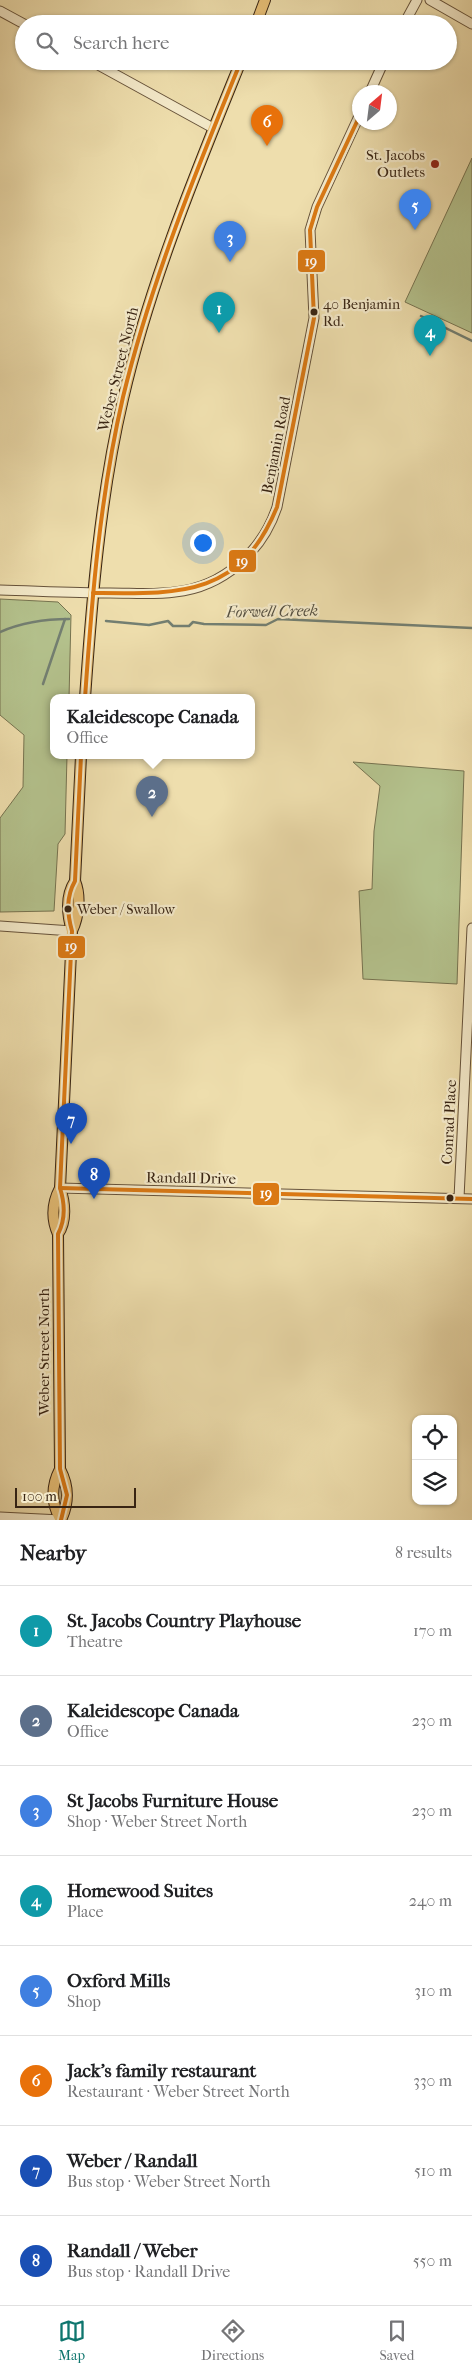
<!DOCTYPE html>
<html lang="en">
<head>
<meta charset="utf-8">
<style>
	:root { --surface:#fff; --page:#f6f6f6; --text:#202124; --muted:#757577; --line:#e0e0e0; --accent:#0f766e }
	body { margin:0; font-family:"IM FELL French Canon",serif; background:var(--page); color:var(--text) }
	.controls { position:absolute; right:15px; bottom:15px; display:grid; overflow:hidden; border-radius:10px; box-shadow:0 1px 4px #0004 }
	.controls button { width:45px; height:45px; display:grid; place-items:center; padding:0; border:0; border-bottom:1px solid var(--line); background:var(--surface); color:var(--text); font:25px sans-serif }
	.compass { position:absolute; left:352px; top:85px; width:45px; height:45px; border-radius:50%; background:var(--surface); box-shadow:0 1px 4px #0004; rotate:28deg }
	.scale { position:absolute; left:15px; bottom:12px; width:121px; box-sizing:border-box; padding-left:5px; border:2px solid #382413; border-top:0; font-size:14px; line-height:18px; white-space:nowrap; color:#382413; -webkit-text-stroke:4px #f4eaca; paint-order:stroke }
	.you { position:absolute; left:202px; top:542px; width:18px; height:18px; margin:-12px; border:4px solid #fff; border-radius:50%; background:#1a73e8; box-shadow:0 0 0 8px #1a73e833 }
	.badge { display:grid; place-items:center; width:32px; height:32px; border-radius:50%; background:var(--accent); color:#fff; font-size:16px; font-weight:700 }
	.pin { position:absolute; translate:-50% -41px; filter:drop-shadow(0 1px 2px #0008) }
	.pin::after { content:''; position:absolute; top:26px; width:18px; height:15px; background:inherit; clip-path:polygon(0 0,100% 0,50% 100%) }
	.popup { position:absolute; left:50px; top:694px; width:205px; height:65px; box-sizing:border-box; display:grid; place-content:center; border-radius:10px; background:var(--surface); filter:drop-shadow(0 1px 4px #0005); font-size:16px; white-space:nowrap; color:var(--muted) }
	.popup b { font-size:19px; color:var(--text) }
	.popup::after { content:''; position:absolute; left:50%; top:100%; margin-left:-10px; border:10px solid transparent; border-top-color:var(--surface) }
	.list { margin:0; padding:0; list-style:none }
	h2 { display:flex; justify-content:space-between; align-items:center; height:65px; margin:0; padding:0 20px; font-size:21px }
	h2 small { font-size:16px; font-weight:400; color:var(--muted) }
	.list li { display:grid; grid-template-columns:32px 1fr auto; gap:15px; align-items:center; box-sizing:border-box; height:90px; padding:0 20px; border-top:1px solid var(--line) }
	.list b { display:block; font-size:19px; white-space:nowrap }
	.list p { margin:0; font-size:16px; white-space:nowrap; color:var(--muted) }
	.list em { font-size:16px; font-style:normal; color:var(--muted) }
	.icon { flex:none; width:28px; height:28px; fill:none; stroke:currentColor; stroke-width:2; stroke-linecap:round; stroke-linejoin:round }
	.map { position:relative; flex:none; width:472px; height:1520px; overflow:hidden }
	.search { position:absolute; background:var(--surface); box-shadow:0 1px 4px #0004; left:15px; right:15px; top:15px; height:55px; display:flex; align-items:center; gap:12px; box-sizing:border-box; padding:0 18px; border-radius:28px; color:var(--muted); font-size:19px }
	.sheet { height:785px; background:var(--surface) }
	nav { display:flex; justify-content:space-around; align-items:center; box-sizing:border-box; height:70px; border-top:1px solid var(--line); background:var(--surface); font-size:14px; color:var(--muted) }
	nav a { display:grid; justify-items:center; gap:2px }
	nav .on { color:var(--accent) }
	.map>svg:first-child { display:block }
</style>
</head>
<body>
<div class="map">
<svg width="472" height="1520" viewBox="0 0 472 1520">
	<rect width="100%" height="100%" fill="#eedead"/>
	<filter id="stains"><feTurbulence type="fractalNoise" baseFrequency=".004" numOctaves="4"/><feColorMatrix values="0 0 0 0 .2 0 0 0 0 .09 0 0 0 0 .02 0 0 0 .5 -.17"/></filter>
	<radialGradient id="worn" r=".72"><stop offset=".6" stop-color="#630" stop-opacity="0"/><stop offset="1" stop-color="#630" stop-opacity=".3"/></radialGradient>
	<!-- green -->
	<g fill="#b4c28d" stroke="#767350">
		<polygon points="472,158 472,333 405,302"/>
		<polygon points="0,599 58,602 71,615 69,698 53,698 53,756 67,756 65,834 58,844 54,911 0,912 0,818 23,787 24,735 0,715"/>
		<polygon points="353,762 464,771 457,984 363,979 359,891 372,889 374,831 380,786"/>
	</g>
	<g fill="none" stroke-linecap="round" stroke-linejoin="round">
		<!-- stream -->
		<g stroke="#737f72" stroke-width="2.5">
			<polyline points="421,316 472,341"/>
			<polyline points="106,621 149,625 168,621 173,626 189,626 193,622 204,624 266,625 278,619 472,628"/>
			<path d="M 0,632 C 23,622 45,619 69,619"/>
			<polyline points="43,684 65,619"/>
		</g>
		<!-- minor casing -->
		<g stroke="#66523a" stroke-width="11">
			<g id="minor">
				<polyline points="430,0 472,24"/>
				<polyline points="0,11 24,24"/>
				<polyline points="404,24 417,0"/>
				<polyline points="91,61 213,128"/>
				<polyline points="370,92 384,61"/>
				<path d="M 0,590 C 37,591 74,593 110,593 C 132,593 154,595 175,592 C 223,587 262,552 277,507 L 314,318 L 310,230 L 317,207 L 360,114"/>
				<polyline points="0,926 72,931"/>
				<polyline points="60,1188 472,1199"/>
				<polyline points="459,1198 472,928"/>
				<polyline points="0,1517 61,1520"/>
			</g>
		</g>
		<!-- major casing -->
		<g stroke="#382413" stroke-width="12">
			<g id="major">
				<polyline points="256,24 265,0"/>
				<path d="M 85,698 C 92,598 100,497 123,399 C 150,282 196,172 241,61"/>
				<path d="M 72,931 C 79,916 81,896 75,881 L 81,756"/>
				<path d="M 60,1188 C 52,1203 51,1218 58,1234 L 60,1469 C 51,1486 51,1504 61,1520"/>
				<path d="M 58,1234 C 67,1221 65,1202 60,1188 L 72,931 C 67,914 65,896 75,881"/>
				<path d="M 60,1469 C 69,1486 69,1503 61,1520"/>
			</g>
		</g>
		<!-- minor -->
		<use href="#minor" stroke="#f4eaca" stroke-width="9"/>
		<!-- major -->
		<use href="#major" stroke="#e7bf76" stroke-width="10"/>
		<!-- bus-1 casing -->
		<g stroke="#f4eaca" stroke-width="8">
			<g id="bus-1">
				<path d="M 93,593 C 178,594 240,598 277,507 L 314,318 L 310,230 L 317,207 L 360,115"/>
				<path d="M 85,698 C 92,597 100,496 123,397 C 151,282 196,171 241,61"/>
				<polyline points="60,1188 472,1199"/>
				<path d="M 61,1520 L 67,1495 L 60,1469 L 58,1234 C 66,1219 65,1204 60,1188 L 72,931 C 67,913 66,897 75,881 L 81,756"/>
			</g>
		</g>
		<!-- bus-1 -->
		<use href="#bus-1" stroke="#da7914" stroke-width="4"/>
	</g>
	<!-- markers -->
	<circle fill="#8f2418" stroke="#f4eaca" stroke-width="2" cx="435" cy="164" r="5"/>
	<g fill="#382413" stroke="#f4eaca" stroke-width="2">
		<circle cx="314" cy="312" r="4.5"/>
		<circle cx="68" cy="909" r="4.5"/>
		<circle cx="450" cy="1198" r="4.5"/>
	</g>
	<g text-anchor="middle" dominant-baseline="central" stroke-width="4.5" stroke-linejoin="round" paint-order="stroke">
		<!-- bus labels -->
		<g font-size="14" fill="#382413" stroke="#f4eaca" text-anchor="start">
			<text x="323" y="304">40 Benjamin<tspan x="323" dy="17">Rd.</tspan></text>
			<text x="77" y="909">Weber / Swallow</text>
		</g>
		<!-- poi labels -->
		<g font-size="15" fill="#382413" stroke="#f4eaca" text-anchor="end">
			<text x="425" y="155">St. Jacobs<tspan x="425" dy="17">Outlets</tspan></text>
		</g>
		<!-- street labels -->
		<g font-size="15" fill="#382413" stroke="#f4eaca">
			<text transform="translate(118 369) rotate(-76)">Weber Street North</text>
			<text transform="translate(276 445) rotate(-79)">Benjamin Road</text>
			<text transform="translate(449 1122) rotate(-87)">Conrad Place</text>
			<text transform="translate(191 1178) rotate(1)">Randall Drive</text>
			<text transform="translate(44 1352) rotate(-90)">Weber Street North</text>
		</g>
		<!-- water labels -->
		<g font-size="16" font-style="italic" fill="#565142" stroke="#f4eaca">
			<text transform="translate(272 611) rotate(-1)">Forwell Creek</text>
		</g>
	</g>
	<g stroke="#f4eaca" stroke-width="2">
		<rect x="297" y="249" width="29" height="24" rx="5" fill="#da7914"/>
		<rect x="228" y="549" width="29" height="24" rx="5" fill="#da7914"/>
		<rect x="57" y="935" width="29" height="24" rx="5" fill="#da7914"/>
		<rect x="252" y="1182" width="28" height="24" rx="5" fill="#da7914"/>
	</g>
	<g font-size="14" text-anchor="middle" font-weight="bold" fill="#fff">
		<text x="311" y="266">19</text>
		<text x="242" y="566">19</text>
		<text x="71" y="951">19</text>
		<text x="266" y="1198">19</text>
	</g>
	<rect width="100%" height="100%" filter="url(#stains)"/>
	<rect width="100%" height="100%" fill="url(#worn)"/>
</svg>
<div class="controls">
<button><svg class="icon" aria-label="locate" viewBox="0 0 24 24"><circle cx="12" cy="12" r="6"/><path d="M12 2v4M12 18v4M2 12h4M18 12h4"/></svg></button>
<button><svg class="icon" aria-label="layers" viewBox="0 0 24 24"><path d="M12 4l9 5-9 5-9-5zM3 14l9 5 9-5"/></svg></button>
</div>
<svg class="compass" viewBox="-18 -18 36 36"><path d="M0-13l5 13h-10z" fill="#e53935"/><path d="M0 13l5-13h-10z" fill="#757577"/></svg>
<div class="scale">100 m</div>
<div class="you"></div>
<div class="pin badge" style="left:219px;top:333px;background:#0f9aa8">1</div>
<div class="pin badge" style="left:152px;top:817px;background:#5c6f8a">2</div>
<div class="popup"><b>Kaleidescope Canada</b>Office</div>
<div class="pin badge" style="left:230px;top:262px;background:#3f7fe0">3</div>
<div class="pin badge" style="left:430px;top:356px;background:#0f9aa8">4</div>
<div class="pin badge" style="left:415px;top:230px;background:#3f7fe0">5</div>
<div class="pin badge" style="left:267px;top:146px;background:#e8710a">6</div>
<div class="pin badge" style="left:71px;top:1144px;background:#1a4fb4">7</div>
<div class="pin badge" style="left:94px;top:1199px;background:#1a4fb4">8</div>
<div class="search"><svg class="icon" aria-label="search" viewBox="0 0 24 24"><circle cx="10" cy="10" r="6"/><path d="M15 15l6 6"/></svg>Search here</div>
</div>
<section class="sheet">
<h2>Nearby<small>8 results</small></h2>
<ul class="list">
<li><span class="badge" style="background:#0f9aa8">1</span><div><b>St. Jacobs Country Playhouse</b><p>Theatre</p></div><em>170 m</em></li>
<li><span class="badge" style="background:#5c6f8a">2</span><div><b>Kaleidescope Canada</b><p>Office</p></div><em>230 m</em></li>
<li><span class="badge" style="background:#3f7fe0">3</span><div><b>St Jacobs Furniture House</b><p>Shop · Weber Street North</p></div><em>230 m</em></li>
<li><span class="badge" style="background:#0f9aa8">4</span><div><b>Homewood Suites</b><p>Place</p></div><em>240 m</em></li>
<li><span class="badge" style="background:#3f7fe0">5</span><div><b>Oxford Mills</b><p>Shop</p></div><em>310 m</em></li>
<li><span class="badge" style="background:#e8710a">6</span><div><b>Jack's family restaurant</b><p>Restaurant · Weber Street North</p></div><em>330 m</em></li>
<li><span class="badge" style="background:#1a4fb4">7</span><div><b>Weber / Randall</b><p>Bus stop · Weber Street North</p></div><em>510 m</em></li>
<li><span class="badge" style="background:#1a4fb4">8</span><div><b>Randall / Weber</b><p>Bus stop · Randall Drive</p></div><em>550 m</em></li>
</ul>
</section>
<nav>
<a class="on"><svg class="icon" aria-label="map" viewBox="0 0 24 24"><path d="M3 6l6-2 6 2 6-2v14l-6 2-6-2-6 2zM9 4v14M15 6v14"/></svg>Map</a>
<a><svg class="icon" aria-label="directions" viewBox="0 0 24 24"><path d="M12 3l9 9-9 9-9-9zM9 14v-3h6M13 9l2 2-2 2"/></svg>Directions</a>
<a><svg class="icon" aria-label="saved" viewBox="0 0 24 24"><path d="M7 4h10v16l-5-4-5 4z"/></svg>Saved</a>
</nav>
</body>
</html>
